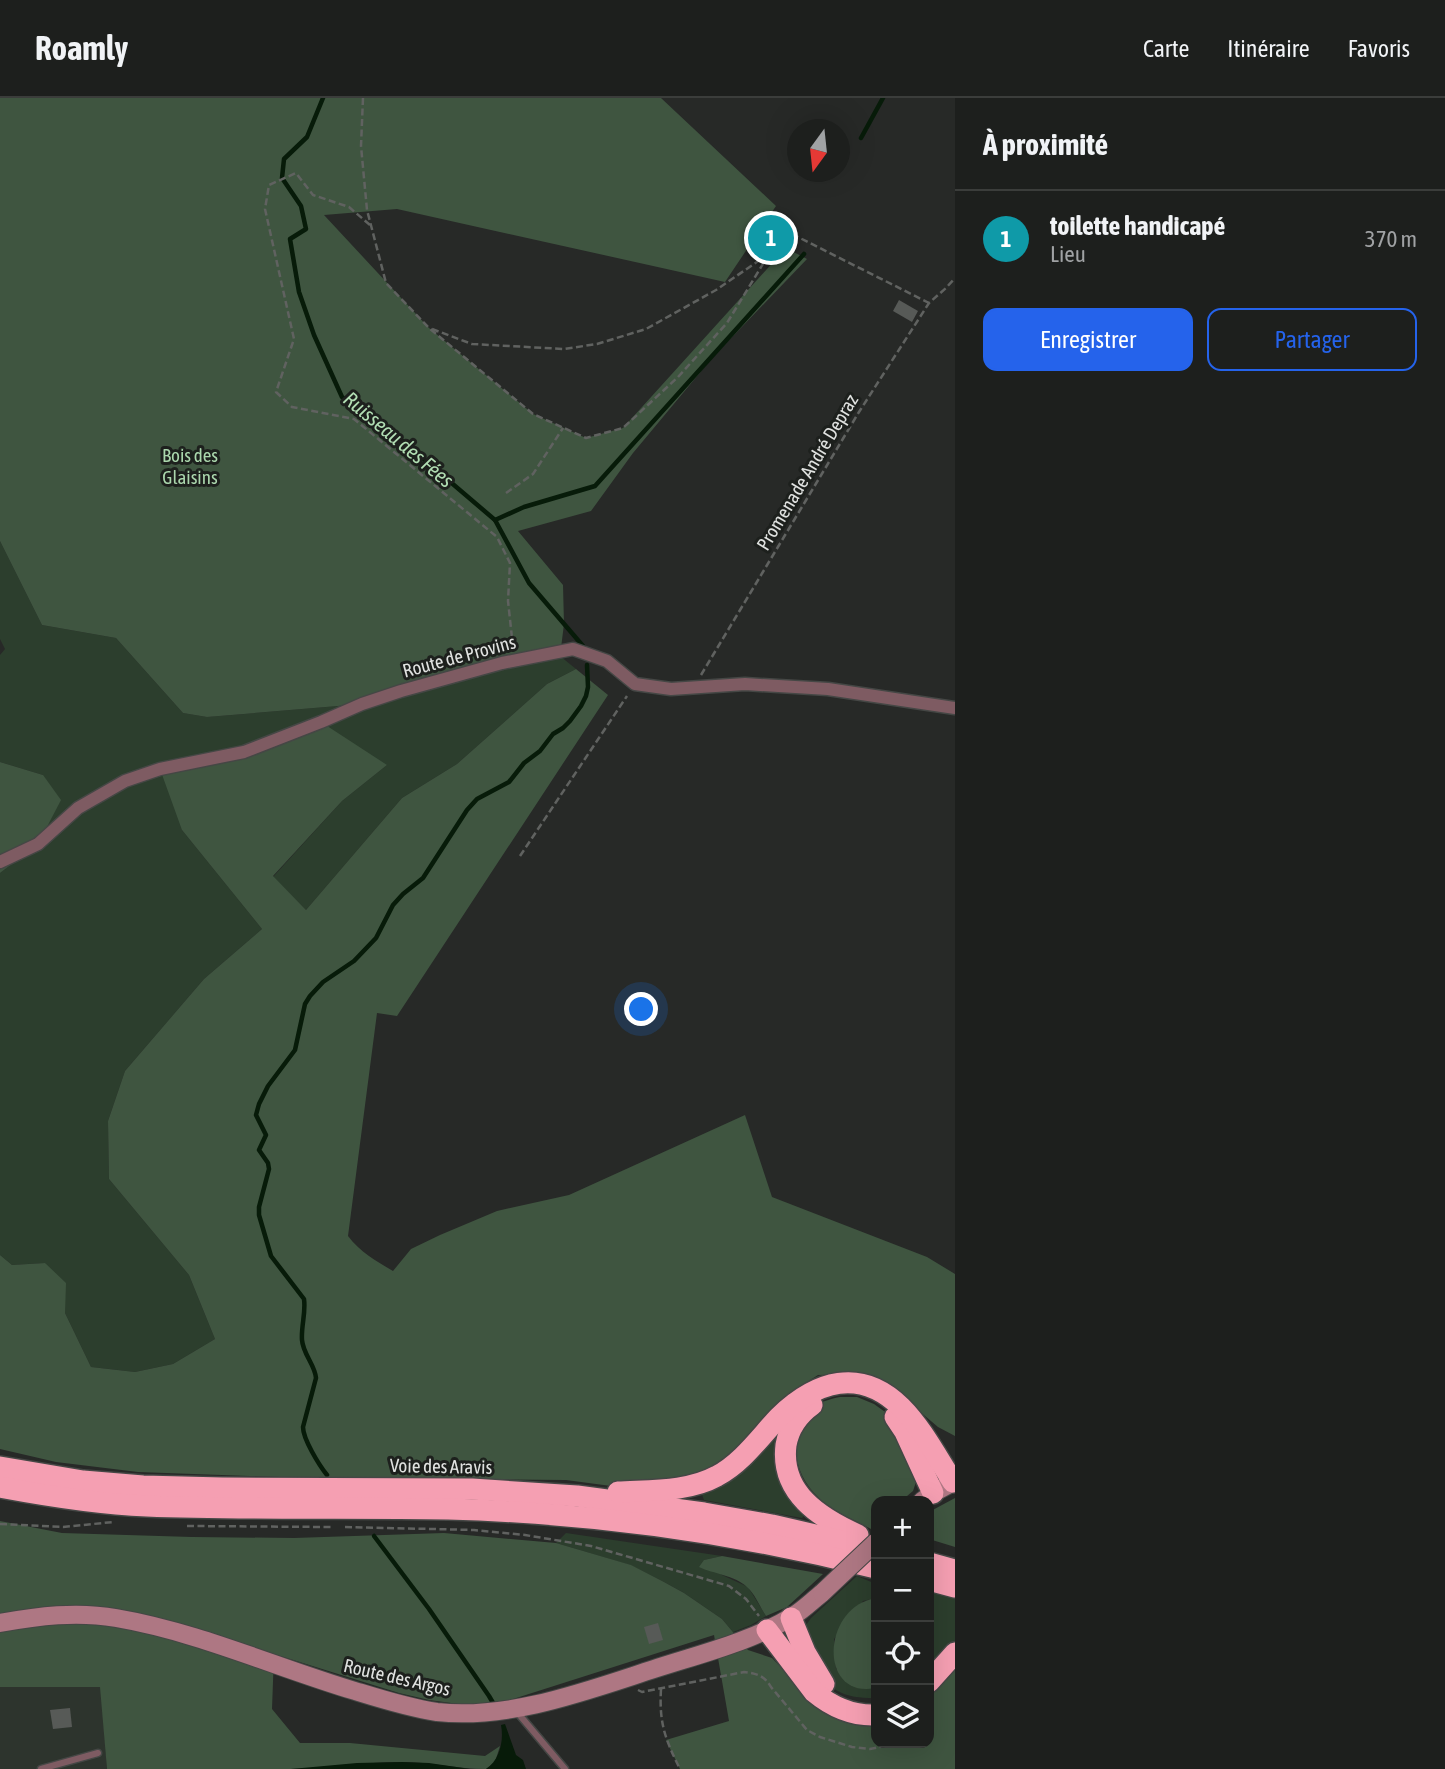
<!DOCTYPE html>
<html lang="fr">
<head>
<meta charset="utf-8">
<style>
	:root { --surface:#1d1f1d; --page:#2a2c2a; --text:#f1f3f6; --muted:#a0a2a4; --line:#3b3d3b; --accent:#2563eb }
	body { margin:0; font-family:"Asap Condensed",sans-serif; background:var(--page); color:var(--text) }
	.controls { position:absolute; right:21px; bottom:21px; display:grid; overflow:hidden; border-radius:14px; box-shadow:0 7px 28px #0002 }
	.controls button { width:63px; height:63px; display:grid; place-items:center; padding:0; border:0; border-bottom:2px solid var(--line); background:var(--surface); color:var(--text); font:35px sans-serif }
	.compass { position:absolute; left:787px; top:21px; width:63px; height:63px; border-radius:50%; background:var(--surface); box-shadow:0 7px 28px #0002; rotate:195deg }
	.you { position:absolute; left:642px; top:912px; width:24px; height:24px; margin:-18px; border:5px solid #fff; border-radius:50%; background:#1a73e8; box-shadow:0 0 0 10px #1a73e833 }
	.badge { display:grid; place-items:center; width:46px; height:46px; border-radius:50%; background:var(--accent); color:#fff; font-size:23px; font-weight:700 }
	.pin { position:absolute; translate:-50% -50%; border:4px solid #fff; box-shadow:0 2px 7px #0006 }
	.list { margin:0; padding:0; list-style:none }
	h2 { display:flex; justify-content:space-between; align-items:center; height:91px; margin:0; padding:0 28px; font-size:30px }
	h2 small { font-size:23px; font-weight:400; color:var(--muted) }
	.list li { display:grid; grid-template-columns:46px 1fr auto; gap:21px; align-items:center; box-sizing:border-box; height:98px; padding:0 28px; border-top:2px solid var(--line) }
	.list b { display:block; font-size:26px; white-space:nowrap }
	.list p { margin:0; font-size:23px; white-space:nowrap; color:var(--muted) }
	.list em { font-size:23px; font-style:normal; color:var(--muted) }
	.actions { display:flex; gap:14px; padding:21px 28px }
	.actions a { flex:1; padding:16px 0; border:2px solid var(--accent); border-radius:14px; text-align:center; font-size:24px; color:var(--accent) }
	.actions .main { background:var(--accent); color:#fff }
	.icon { flex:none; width:38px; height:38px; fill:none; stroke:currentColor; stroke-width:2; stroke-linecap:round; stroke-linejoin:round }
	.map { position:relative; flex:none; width:955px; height:1671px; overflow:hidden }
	header { display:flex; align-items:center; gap:42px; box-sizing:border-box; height:98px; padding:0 35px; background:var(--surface); border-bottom:2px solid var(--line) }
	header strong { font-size:33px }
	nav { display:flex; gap:38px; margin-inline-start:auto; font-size:24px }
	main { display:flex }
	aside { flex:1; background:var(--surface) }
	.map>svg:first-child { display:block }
</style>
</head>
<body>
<header>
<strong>Roamly</strong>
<nav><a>Carte</a><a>Itinéraire</a><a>Favoris</a></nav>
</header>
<main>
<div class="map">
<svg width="955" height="1671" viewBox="0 0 955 1671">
	<rect width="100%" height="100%" fill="#272927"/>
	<!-- built -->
	<polygon fill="#2d342d" points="0,1589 101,1589 107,1671 0,1671"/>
	<!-- green -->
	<g fill="#2c3e2d">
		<polygon points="0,443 42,527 116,540 183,615 207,619 362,606 401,593 560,558 576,571 547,586 457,666 402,700 306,812 273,779 342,703 387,667 182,732 262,831 204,881 125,973 108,1023 109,1081 189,1177 215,1241 173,1266 135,1274 91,1269 65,1215 45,1165 12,1167 0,1157 0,775 38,746 43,677 0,664 0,557 5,551 0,541"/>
		<polygon points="783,1331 808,1413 802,1420 704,1402 701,1394 760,1346"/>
		<polygon points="566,1435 722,1458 704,1462 722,1477 748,1489 766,1518 751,1527 733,1534 722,1521 684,1495 664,1484 630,1467 556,1445"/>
		<path d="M 857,1478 L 876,1486 L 876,1500 L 863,1503 L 834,1541 L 836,1571 L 870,1591 L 876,1590 L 876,1600 L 873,1600 C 861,1600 847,1599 836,1592 C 826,1585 805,1547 804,1535 C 804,1528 808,1525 811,1520 Z"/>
		<polygon points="929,1486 955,1493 955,1544 937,1566 929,1566 933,1551 932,1533 929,1524"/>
	</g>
	<!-- forest -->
	<g fill="#3f5540">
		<polygon points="0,0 661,0 776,108 725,184 397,111 324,117 429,230 533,316 586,340 623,330 786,150 807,161 713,259 633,355 591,413 518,433 563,487 564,526 560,558 502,565 362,606 207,619 183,615 116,540 42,527 0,443"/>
		<path d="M 576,571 L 608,597 L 397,918 L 377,915 L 348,1138 C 360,1154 376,1163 393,1173 L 411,1151 L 440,1137 L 497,1113 L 569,1097 L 745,1017 L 772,1099 L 927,1159 L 955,1176 L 955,1338 L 938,1329 L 892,1290 L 860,1276 L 818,1277 L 787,1297 L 774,1316 L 718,1367 L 692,1383 L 611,1388 L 566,1382 L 280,1379 L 138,1374 L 56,1364 L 0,1351 L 0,1157 L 12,1167 L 45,1165 L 66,1185 L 65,1215 L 91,1269 L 135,1274 L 173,1266 L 215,1241 L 189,1177 L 109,1081 L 108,1023 L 125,973 L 204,881 L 262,831 L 182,732 L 160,671 L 244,654 L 321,624 L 387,667 L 342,703 L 273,778 L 306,812 L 402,700 L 457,666 L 547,586 Z"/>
		<polygon points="0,664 43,677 61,702 38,746 0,775"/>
		<path d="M 840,1299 L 857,1299 L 874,1306 L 892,1319 L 917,1381 L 913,1393 L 901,1403 L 876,1403 L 876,1426 L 871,1431 C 855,1422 832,1413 819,1400 C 796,1378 789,1350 805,1321 C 806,1320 810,1313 811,1312 C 818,1304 830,1301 840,1299 Z"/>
		<polygon points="955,1400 955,1449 929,1441 929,1414"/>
		<path d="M 0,1423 L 62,1435 L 192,1439 L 294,1440 L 444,1435 L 556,1445 L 631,1467 L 664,1484 L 684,1495 L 722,1521 L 748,1552 L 772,1560 L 803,1592 L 876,1621 L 876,1645 L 929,1645 L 929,1591 L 955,1563 L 955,1671 L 680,1671 L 666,1642 L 729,1623 L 714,1537 L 510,1602 L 466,1607 L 429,1602 L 399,1595 L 274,1556 L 272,1611 L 300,1645 L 350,1645 L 485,1658 L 500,1648 L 495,1664 L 486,1671 C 458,1671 430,1664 401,1664 C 364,1664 327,1670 289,1671 C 229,1671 168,1671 107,1671 L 100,1589 L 0,1589 Z"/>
		<path d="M 722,1458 L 823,1476 L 787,1509 L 766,1518 C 760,1509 755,1496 747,1489 C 734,1477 714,1476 699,1469 L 704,1462 Z"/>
		<path d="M 876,1500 L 876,1590 C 818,1602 821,1509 876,1500 Z"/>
	</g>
	<!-- water -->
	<g fill="#071b09">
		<path d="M 505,1626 L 516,1657 L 523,1662 L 526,1671 L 486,1671 C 500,1662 504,1642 501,1627 Z"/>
		<polygon points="402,1664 429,1665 470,1671 291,1671 357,1665"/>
	</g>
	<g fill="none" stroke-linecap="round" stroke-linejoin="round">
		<!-- stream -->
		<g stroke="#071b09" stroke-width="4.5">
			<polyline points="323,0 307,39 284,61 282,80 301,108 306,131 290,141 299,194 314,237 342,299 400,341 495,422 529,485 583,548"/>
			<polyline points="861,40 883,0"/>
			<polyline points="495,422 524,409 595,388 804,156"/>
			<path d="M 327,1377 C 319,1367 303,1341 303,1329 L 316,1280 C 315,1267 303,1256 302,1242 C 301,1228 306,1215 304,1201 L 271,1158 L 259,1117 L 259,1109 L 269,1071 L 268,1065 L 259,1052 L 266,1037 L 256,1017 L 259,1006 L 268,988 L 295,952 L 305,906 L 310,898 L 323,884 L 354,863 L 376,840 L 393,807 L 403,796 L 423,780 L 467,712 L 477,701 L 509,684 L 524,665 L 540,653 L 553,636 L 563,630 L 570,623 L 581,608 L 586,598 L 588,589 L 587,567"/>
			<polyline points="374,1438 429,1511 489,1598 496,1610"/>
		</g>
	</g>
	<!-- building -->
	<g fill="#575a57">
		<polygon points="899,202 918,213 912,224 893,213"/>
		<polygon points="658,1525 663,1542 649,1546 644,1529"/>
		<polygon points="70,1610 72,1629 53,1631 50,1612"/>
	</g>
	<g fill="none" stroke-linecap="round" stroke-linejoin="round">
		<!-- lane casing -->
		<g stroke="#454745" stroke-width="9">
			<g id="lane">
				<polyline points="517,1614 565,1671"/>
				<polyline points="41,1671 98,1655"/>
			</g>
		</g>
		<!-- street casing -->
		<g stroke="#454745" stroke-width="15">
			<polyline id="street" points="0,764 38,746 78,710 125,683 160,671 244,654 321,624 362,606 401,593 502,565 573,551 607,563 635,586 671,591 745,586 828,591 955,610"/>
		</g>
		<!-- secondary casing -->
		<g stroke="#454745" stroke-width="20">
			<g id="secondary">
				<polyline points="922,1403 933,1395 955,1383"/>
				<path d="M 0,1525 C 38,1518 77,1513 116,1520 C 198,1534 275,1569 355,1593 C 381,1601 409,1610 437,1614 C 509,1622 586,1593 654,1571 C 700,1556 751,1544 793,1518 C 803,1512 812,1503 822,1495"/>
			</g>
		</g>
		<!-- highway casing -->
		<g stroke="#454745" stroke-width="24">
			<g id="highway">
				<path d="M 812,1307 C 798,1317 789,1330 786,1347 C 780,1395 820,1420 858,1437"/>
				<polyline points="895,1319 905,1334 933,1395"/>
				<polyline points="0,1369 83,1383 143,1388 222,1390 472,1391 577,1398 704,1415 772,1427 876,1451"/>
				<path d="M 0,1389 C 48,1398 98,1406 147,1408 C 247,1412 347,1409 448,1411 C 591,1415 737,1435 876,1470"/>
				<path d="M 618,1394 C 650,1392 688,1394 717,1378 C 742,1365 760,1339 779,1319 C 816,1283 860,1269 901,1309 C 922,1330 937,1359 953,1384"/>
				<polyline points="929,1465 955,1472"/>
				<polyline points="929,1482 955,1489"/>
				<polyline points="791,1520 805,1554 824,1586"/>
				<path d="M 767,1532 L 814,1594 C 832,1609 852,1618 876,1617"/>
				<polyline points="929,1584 955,1555"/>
			</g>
		</g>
		<!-- path -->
		<g stroke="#606260" stroke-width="2.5" stroke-dasharray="7 3.5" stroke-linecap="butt">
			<polyline points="363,0 361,48 367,112 386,185 429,230 533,316 586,340 623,330 678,279 727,225 769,156 786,133 929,205"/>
			<polyline points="370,127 349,109 313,97 296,75 269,87 265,111 294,241 276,294 292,309 354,321 497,439 510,465 508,503 513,549"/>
			<polyline points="432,231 472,246 564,251 597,246 646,231 716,192 767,157"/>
			<polyline points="506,395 533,376 563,330"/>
			<polyline points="701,577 859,314 929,205 946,190 955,180"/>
			<polyline points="520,758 627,598"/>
			<polyline points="0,1426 63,1429 113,1424"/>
			<polyline points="187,1428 331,1429"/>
			<polyline points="345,1429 474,1432 525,1437 591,1448 729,1488 746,1501 759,1518"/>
			<path d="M 661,1591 C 659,1625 665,1641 680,1671"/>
			<path d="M 638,1592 L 642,1594 L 744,1574 C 756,1575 765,1578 771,1589 L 807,1632 L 820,1639 L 852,1649 L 870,1651 L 900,1645"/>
		</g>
		<!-- lane -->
		<use href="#lane" stroke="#7e5b62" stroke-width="6"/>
		<!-- street -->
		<use href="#street" stroke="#7e5b62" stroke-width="12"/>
		<!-- secondary -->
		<use href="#secondary" stroke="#ae7783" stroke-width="18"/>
		<!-- highway -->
		<use href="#highway" stroke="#f59fb2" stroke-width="21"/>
		<!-- secondary-bridge casing -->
		<g stroke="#454745" stroke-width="20" stroke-linecap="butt">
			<polyline id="secondary-bridge" points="822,1495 876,1444"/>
		</g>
		<!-- secondary-bridge -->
		<use href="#secondary-bridge" stroke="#ae7783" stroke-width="18"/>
	</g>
	<g text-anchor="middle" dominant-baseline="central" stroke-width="6" stroke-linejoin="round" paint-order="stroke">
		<!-- park labels -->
		<g font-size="19" fill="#abd7ad" stroke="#1d201d">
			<text x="190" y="357">Bois des<tspan x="190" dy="22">Glaisins</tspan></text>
		</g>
		<!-- street labels -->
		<g font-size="19" fill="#e0e2e0" stroke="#1d201d">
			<text transform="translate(807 374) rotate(-59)">Promenade André Depraz</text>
			<text transform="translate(459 558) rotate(-15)">Route de Provins</text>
			<text transform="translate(441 1368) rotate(1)">Voie des Aravis</text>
			<text transform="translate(397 1579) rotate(13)">Route des Argos</text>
		</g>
		<!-- water labels -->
		<g font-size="21" font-style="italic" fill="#b1ddb3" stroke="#1d201d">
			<text transform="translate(399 341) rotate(40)">Ruisseau des Fées</text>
		</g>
	</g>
</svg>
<div class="controls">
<button>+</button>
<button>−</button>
<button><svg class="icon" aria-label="locate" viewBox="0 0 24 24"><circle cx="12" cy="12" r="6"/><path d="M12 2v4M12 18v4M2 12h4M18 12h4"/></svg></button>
<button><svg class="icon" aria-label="layers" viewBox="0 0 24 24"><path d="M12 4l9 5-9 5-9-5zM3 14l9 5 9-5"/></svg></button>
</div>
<svg class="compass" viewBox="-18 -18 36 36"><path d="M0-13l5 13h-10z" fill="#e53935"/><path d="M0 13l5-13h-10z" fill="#a0a2a4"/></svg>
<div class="you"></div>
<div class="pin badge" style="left:771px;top:140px;background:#0f9aa8">1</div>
</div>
<aside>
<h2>À proximité<small></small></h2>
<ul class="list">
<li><span class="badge" style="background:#0f9aa8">1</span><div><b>toilette handicapé</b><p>Lieu</p></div><em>370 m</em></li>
</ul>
<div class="actions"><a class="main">Enregistrer</a><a>Partager</a></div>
</aside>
</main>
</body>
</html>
